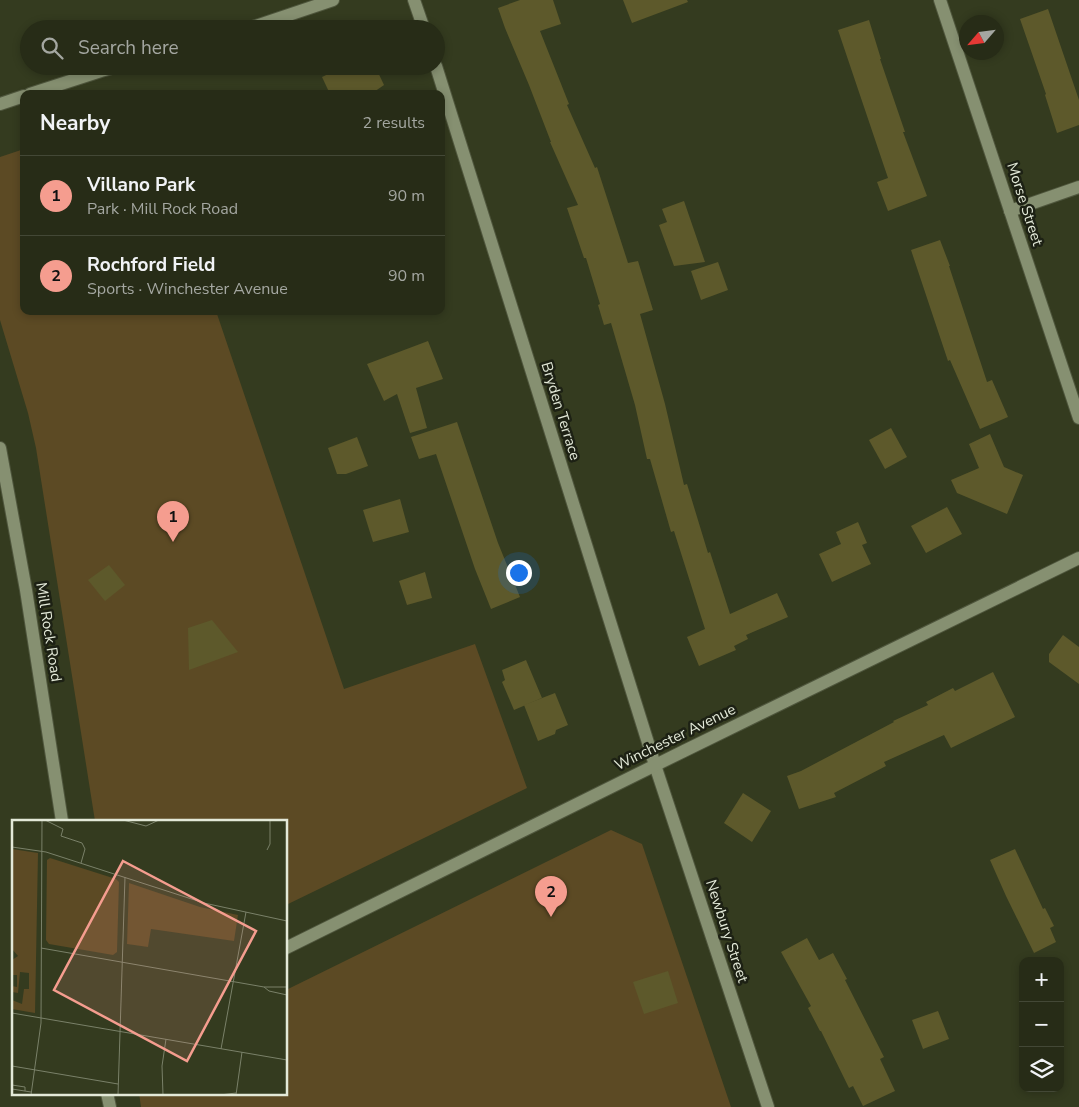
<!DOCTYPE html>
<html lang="en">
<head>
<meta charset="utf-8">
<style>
	:root { --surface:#272c17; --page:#2f3420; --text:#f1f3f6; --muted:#a4a7a1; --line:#434836; --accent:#f59d8f }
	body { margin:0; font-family:"Nunito Sans",sans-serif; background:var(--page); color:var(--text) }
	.controls { position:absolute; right:15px; bottom:15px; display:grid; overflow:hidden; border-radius:10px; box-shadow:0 2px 8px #0003 }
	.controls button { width:45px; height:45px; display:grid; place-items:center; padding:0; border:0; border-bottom:1px solid var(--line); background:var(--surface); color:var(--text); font:25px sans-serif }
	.compass { position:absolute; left:959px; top:15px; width:45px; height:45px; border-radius:50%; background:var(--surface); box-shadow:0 2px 8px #0003; rotate:242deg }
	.you { position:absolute; left:518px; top:572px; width:18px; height:18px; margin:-12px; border:4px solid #fff; border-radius:50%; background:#1a73e8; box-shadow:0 0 0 8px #1a73e833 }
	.badge { display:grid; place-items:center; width:32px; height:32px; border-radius:50%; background:var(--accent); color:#111; font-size:16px; font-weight:700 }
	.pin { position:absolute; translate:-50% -41px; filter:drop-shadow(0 1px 2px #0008) }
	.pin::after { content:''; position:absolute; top:26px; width:18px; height:15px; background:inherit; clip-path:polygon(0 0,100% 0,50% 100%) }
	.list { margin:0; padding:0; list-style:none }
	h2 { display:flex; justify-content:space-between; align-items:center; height:65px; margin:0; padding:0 20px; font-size:21px }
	h2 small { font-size:16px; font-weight:400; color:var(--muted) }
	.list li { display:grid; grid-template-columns:32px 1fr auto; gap:15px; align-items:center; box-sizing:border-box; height:80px; padding:0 20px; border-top:1px solid var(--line) }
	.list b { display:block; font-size:19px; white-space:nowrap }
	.list p { margin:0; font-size:16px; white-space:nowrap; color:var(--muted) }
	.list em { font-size:16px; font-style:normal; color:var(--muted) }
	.icon { flex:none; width:28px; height:28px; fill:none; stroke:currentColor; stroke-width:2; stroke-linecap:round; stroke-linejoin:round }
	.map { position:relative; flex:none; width:1079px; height:1107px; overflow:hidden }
	.search { position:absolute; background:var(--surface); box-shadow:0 2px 8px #0003; left:20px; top:20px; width:425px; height:55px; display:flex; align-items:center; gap:12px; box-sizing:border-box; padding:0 18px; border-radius:28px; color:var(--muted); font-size:19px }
	.panel { position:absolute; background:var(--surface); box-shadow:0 2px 8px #0003; left:20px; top:90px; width:425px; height:225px; border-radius:10px }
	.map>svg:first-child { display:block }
</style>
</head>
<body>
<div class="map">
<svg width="1079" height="1107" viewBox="0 0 1079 1107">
	<rect width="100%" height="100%" fill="#343b1f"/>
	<!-- green -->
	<g fill="#5c4a24">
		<polygon points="24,149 24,311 216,311 344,689 475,644 527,788 286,905 286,821 95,821 36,448 28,413 0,320 0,157"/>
		<polygon points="611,830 642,844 731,1107 141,1107 139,1093 286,1093 286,990"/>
	</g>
	<!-- building -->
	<g fill="#5d592b">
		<polygon points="520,0 553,0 561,24 540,31 569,104 567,105 595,168 597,167 628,263 638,261 653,310 640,314 665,404 684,485 687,484 708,553 710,552 730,614 777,593 788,617 746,635 748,639 734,646 736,650 699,666 687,637 705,629 674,531 671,532 650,459 647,459 635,405 611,323 604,325 598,305 600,304 586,258 584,258 567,208 578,205 550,142 551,142 529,85 505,28 498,8"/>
		<polygon points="623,0 687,0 688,2 632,23"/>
		<polygon points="1048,9 1079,100 1079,125 1057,133 1045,95 1046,94 1020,19"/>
		<polygon points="869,20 881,59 880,59 905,132 903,132 927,196 888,211 877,182 888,178 838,30"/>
		<polygon points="345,66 375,66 384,85 371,94 330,94 322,77"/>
		<polygon points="684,201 705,262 674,266 659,225 667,222 662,209"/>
		<polygon points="940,240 950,266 949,266 987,382 992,380 1008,417 980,429 950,360 948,361 911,250"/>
		<polygon points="718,262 728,290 701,300 691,271"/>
		<polygon points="428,341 443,379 416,388 427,428 410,433 397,394 384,401 367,364"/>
		<polygon points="457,422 498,543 520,597 491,609 475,569 436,454 419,459 411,437"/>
		<polygon points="891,428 907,457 885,469 869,440"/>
		<polygon points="990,434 1004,467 1023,475 1007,514 957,493 951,480 979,468 969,444"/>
		<polygon points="357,437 368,466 346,474 337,474 328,448"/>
		<polygon points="400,499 409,532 373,542 363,510"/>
		<polygon points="947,507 962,534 926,553 911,526"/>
		<polygon points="858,522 867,543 862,545 871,564 832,582 819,554 841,544 836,532"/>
		<polygon points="109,565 125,585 105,601 88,580"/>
		<polygon points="425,572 432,598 407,605 399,581"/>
		<polygon points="212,620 238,652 189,670 188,628"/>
		<polygon points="1063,635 1079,647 1079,684 1049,662 1049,654"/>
		<polygon points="526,660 542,698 514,710 502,682 505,680 502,670"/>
		<polygon points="993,672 1015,717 951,748 944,735 884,762 886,766 834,793 836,797 799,809 787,776 801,771 894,722 893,721 928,705 926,702 953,688 955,691"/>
		<polygon points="555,693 568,725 556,730 555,734 538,741 524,705"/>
		<polygon points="743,793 771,811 752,842 724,823"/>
		<polygon points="1015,849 1043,909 1045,908 1054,926 1050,928 1056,942 1034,953 1006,896 990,860"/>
		<polygon points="807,938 819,960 833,953 847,979 845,980 884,1057 880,1059 895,1091 863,1106 853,1086 849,1088 821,1031 820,1031 808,1008 811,1006 781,952"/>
		<polygon points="668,971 678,1003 644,1014 633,982"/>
		<polygon points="938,1011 949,1039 923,1049 912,1020"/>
	</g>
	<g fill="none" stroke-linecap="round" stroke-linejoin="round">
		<!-- minor casing -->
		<g stroke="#4f563d" stroke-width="14">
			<g id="minor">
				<polyline points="414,0 424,29"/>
				<polyline points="247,29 333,0"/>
				<polyline points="436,66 655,765 768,1107"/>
				<polyline points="30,94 101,71 119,66"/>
				<polyline points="0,104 24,96"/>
				<polyline points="1010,211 1079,187"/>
				<polyline points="0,448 26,590 62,821"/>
			</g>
		</g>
		<!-- tertiary casing -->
		<g stroke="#4f563d" stroke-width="14">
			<g id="tertiary">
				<polyline points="286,948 684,751 1079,558"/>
				<polyline points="107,1093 110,1107"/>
			</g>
		</g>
		<!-- secondary casing -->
		<g stroke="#4f563d" stroke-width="14">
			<polyline id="secondary" points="940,0 1079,418"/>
		</g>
		<!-- minor -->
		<use href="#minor" stroke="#869071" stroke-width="12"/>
		<!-- tertiary -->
		<use href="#tertiary" stroke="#869071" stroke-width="12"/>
		<!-- secondary -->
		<use href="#secondary" stroke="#869071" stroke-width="12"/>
	</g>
	<g text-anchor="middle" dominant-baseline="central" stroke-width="5" stroke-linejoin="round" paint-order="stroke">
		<!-- street labels -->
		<g font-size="15" fill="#e3e9d8" stroke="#1d2114">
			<text transform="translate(1025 204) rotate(72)">Morse Street</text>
			<text transform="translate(561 411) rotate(73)">Bryden Terrace</text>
			<text transform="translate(49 632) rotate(81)">Mill Rock Road</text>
			<text transform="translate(675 737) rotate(-26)">Winchester Avenue</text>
			<text transform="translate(727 931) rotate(72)">Newbury Street</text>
		</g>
	</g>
	<!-- overview -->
	<g transform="translate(12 820)">
		<rect width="275" height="275" fill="#343b1f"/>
		<path d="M 0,29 L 26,33 L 23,193 L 0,189 L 0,180 L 10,184 L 12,169 L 17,169 L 17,153 L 8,152 L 6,173 L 0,172 L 0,166 L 5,167 L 5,155 L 0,155 L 0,140 L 6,136 L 0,129 ZM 38,38 L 104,59 L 107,62 L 105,132 L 101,135 L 37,124 L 34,120 L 35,40 ZM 117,63 L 188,87 L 226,95 L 222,121 L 139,109 L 136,127 L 115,124 Z" fill="#5c4a24"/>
		<path fill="none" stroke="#7a8169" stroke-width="1" d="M 33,0 L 51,9 L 49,16 L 70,23 L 73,29 L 69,43M 111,0 L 134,6 L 147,0M 0,27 L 34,32 L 192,83 L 275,101M 255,30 L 258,24 L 258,0M 29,128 L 252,167 L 275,167M 252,167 L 257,171 L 275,175M 0,193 L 275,240M 209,229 L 234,92M 0,246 L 106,264M 0,265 L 13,267 L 13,271M 0,269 L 19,272M 19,275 L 29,203 L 30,0M 106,275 L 113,57M 151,275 L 150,246 L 154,219M 208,275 L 224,273M 224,275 L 230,232"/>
		<path fill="#f59d8f" fill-opacity="0.15" stroke="#f59d8f" stroke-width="2.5" d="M 111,41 L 244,111 L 175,241 L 42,170 Z"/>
		<rect width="275" height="275" fill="none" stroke="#e3e9d8" stroke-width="2.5"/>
	</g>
</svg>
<div class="controls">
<button>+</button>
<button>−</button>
<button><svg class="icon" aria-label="layers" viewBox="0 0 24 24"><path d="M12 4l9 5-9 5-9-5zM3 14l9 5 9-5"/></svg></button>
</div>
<svg class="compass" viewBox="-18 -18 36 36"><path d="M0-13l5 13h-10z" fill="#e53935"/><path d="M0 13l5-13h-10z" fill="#a4a7a1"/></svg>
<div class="you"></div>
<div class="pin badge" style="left:173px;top:542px">1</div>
<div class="pin badge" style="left:551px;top:917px">2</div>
<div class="search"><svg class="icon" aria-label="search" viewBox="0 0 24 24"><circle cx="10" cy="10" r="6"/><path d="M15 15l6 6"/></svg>Search here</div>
<section class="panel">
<h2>Nearby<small>2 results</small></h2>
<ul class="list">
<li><span class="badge">1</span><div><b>Villano Park</b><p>Park · Mill Rock Road</p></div><em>90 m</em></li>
<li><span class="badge">2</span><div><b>Rochford Field</b><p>Sports · Winchester Avenue</p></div><em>90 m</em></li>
</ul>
</section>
</div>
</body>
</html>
